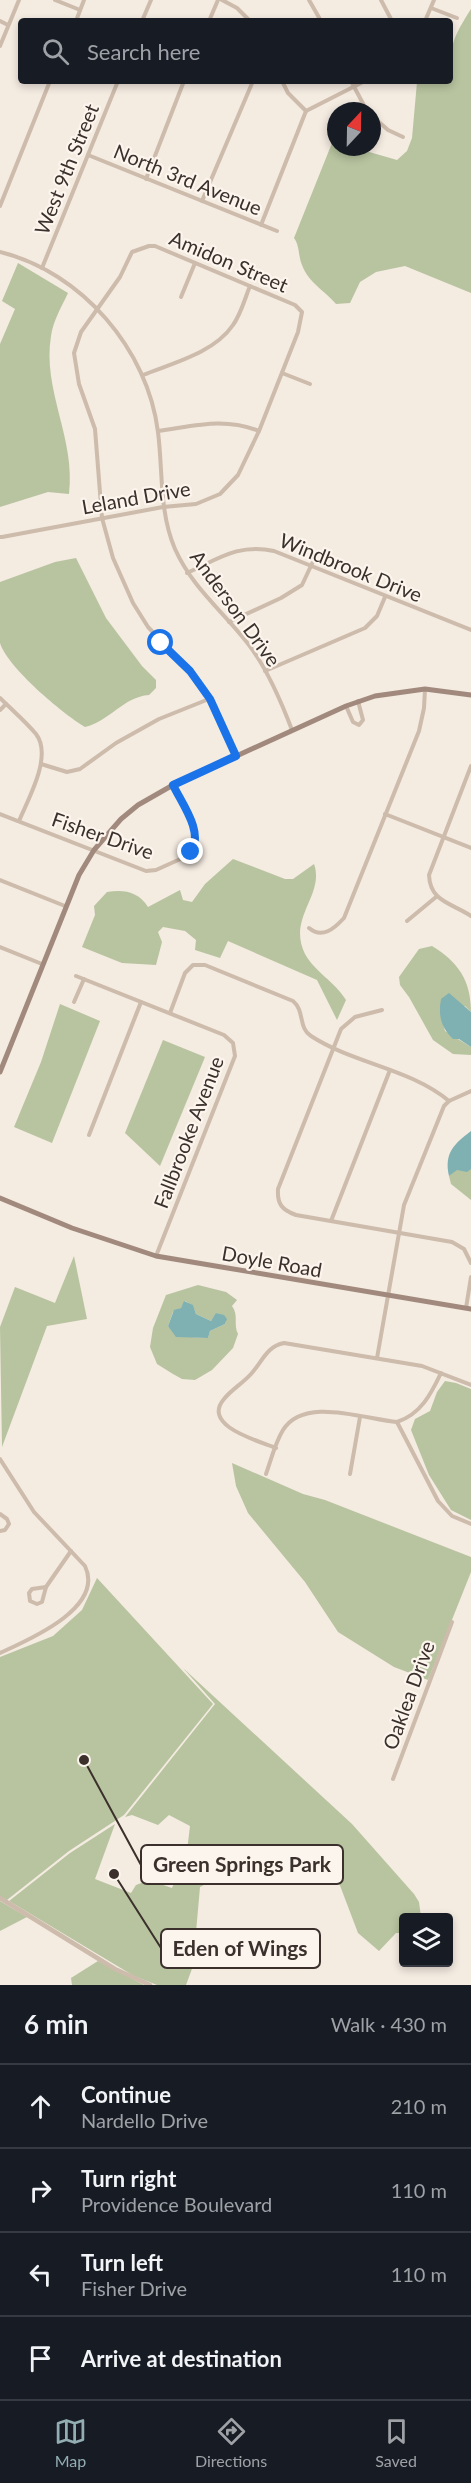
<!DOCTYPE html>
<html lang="en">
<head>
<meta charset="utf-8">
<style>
	:root { --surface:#171b24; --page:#20242c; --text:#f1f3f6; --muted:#9ea1a6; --line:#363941; --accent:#92aeb2 }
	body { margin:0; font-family:Lato,sans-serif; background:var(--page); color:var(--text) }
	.controls { position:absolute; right:18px; bottom:18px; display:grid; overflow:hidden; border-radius:6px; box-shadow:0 3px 9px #0003 }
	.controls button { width:54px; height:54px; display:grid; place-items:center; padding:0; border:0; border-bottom:2px solid var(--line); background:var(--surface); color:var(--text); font:30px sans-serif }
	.compass { position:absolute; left:327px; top:102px; width:54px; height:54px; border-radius:50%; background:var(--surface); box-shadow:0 3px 9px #0003; rotate:22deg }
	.stop { position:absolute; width:18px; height:18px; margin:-14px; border:4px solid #1a73e8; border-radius:50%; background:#fff }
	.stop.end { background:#1a73e8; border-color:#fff; box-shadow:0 2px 6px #0008 }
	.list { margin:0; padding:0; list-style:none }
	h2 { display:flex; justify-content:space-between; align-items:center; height:78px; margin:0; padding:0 24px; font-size:26px }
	h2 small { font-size:20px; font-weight:400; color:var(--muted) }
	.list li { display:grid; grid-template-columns:39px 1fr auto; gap:18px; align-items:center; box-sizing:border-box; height:84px; padding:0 24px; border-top:2px solid var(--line) }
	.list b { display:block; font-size:22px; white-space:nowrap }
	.list p { margin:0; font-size:20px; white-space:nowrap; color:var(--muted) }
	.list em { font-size:20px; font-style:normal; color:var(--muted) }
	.icon { flex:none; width:33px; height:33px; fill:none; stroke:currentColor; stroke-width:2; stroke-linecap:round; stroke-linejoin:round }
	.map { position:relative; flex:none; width:471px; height:1985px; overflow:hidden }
	.search { position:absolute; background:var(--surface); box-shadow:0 3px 9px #0003; left:18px; right:18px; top:18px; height:66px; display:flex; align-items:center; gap:15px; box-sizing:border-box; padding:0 21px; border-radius:6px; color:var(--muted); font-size:22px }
	.sheet { height:414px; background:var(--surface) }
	nav { display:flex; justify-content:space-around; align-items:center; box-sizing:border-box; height:84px; border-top:2px solid var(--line); background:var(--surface); font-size:16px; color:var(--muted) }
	nav a { display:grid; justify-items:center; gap:3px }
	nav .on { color:var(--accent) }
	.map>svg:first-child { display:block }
</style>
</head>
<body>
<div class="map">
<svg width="471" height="1985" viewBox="0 0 471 1985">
	<rect width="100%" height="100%" fill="#f4ebe1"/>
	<!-- green -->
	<g fill="#b8c4a0" fill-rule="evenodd">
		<path d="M 471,9 L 471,293 L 405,266 L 376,272 L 360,282 L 350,303 L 336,304 C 325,291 308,282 302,265 C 298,256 300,246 294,238 L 332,143 L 336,144 L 336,147 L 352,147 L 397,160 L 407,151 L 412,138 L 417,82 L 450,81 C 450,45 452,39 471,9 Z"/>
		<path d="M 18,263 L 68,293 C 62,306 53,321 51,336 C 42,390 76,439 69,494 L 48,492 L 0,507 L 0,344 L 15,309 L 2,301 Z"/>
		<path d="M 76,558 L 106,618 L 142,666 L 156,680 L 156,688 L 149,695 C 123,697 110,721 85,727 C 62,713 8,668 0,643 C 0,631 0,596 0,582 L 55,562 Z"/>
		<path d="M 233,859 L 285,879 L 293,879 L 314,864 C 325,895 287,918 305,954 C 314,971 335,982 346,1000 L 337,1020 L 317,980 L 228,941 L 220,958 L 195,950 L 196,940 L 185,931 L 163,927 L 158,932 L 162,942 L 156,965 L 122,963 L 82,947 L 95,915 L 94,906 L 107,892 C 124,889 139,892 148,907 L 180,890 L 183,900 L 192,902 L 205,884 Z"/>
		<path d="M 432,946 C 458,962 471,980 471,1012 L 465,1006 L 441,1015 L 445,1031 L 471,1047 L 471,1055 L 453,1054 L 433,1040 L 409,997 L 400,985 L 399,977 L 419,949 Z"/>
		<polygon points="60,1004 100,1021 52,1143 14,1127 41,1062"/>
		<polygon points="163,1040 205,1057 160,1166 125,1133"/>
		<polygon points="457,1169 471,1169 471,1200 451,1184 449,1176"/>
		<polygon points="74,1256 87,1319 47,1326 2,1447 0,1327 15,1287 55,1303"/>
		<path d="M 198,1285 L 226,1292 L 237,1300 L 232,1306 C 239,1315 233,1325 238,1334 L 233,1348 L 212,1370 L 195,1380 L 182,1379 L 173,1374 L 157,1364 L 150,1347 L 153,1328 L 166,1295 ZM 185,1301 L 193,1306 L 196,1314 L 211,1321 L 217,1313 L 226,1322 L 225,1324 L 210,1331 L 208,1338 C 193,1337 179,1338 168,1326 L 173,1312 L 181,1308 Z"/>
		<polygon points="445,1381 456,1383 471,1389 471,1520 451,1510 429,1475 411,1430 415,1419 430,1411 437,1392"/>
		<polygon points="232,1463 303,1494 325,1500 471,1557 471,1572 428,1680 394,1667 338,1632 305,1582 248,1513 236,1486"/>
		<polygon points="97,1578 213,1704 124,1815 69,1851 7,1900 0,1896 0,1657 53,1636 82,1610"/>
		<polygon points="183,1668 352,1824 414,1894 419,1902 421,1917 404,1918 403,1933 396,1933 379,1951 358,1933 336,1875 300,1861 293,1868 285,1861 283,1853 268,1852 200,1887 193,1966 186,1985 157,1985 134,1976 9,1901 70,1853 115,1824 95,1879 131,1893 136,1885 149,1880 172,1888 187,1851 190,1826 169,1815 158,1825 132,1815 125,1817 215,1704"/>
		<polygon points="0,1901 27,1917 0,1931"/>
		<polygon points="98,1961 144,1985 72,1985 71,1978"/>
	</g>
	<!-- water -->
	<g fill="#7fb0b2">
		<path d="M 449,993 L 471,1012 L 471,1047 L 459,1039 L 453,1039 C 441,1027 438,1016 441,999 Z"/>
		<path d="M 471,1131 L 471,1169 L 467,1172 L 457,1170 L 449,1176 C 444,1153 454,1144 471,1131 Z"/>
		<polygon points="184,1301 193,1305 196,1314 211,1321 216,1313 224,1315 227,1319 225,1324 210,1331 208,1338 176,1337 168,1326 174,1310 181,1308"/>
	</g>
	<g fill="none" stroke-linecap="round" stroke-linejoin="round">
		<!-- minor -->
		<g stroke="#cdbbac" stroke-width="4">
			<polyline points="55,0 80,10"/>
			<polyline points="222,0 237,8 250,21"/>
			<polyline points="309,0 321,21"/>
			<polyline points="381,0 392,21"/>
			<polyline points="431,8 457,18"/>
			<polyline points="0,21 8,25"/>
			<polyline points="76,21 84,0"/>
			<polyline points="142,21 151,0"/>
			<polyline points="209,21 218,0"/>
			<polyline points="425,21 434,0"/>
			<polyline points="0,46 19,0"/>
			<polyline points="282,81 288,93 306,111"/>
			<polyline points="351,81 367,111"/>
			<polyline points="372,116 388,130 403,137"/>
			<polyline points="88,155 277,231"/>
			<polyline points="146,179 184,81"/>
			<polyline points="202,201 253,81"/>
			<polyline points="0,206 50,81"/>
			<polyline points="261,225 306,111 365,81"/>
			<path d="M 0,252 C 82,272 148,350 158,432 C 163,471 159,512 175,549 C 193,589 223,611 249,645 C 268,670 281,701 292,730"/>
			<polyline points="42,268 118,81"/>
			<polyline points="181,297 195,263"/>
			<polyline points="282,373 310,384"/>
			<path d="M 143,375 C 173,363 214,353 233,325 C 241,314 245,298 250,286"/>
			<path d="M 158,431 C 195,426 223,417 259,431"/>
			<polyline points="0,537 2,537 163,507 196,504 220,494 238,475 259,431 298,332 302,312 295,305 155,246 149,246 132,252 120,277 81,332 74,353 79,384 95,429 102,518 113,558 133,603 148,627 190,671 210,699 236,756"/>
			<path d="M 187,573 C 218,559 239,543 274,551 L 471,630"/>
			<polyline points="229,622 281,598 302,585 317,553"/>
			<polyline points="265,671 365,628 377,616 385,597"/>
			<path d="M 0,698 C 12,710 25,721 36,734 C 53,756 28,799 19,821"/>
			<polyline points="346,706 353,722 359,725 363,720 358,701"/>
			<polyline points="0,710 6,704"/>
			<polyline points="41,764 67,772 80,769 116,743 159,719 209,699"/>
			<path d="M 471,766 L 429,875 C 430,902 452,903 471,916"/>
			<polyline points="0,814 146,871 156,870 187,856 196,845 196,834 173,785"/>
			<polyline points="385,814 471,848"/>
			<polyline points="0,880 65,906"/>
			<polyline points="407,921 436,897"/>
			<path d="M 309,928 C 322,939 334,929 344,918 L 419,731 L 424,708 L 425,689"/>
			<polyline points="0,947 42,964"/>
			<polyline points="76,976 224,1035 233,1043 235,1056 156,1256"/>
			<polyline points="74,1002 84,979"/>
			<path d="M 382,1010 L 355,1017 L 341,1029 L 278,1189 C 277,1204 282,1210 296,1215 L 452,1242 L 464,1249 L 471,1263"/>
			<path d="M 170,1013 L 185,973 L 193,965 L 205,965 L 293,1001 C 305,1011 298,1028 311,1036 C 354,1064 409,1068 449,1101"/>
			<polyline points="89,1135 141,1002"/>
			<polyline points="331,1221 390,1070"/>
			<polyline points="466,1308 471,1277"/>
			<polyline points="377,1358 404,1205 444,1106 449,1101 471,1091"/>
			<polyline points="397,1422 438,1501 452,1516 471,1524"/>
			<path d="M 276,1448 C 259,1441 201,1426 224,1399 C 231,1390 243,1383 251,1374 C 262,1362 267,1346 284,1343 L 422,1366 L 471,1385"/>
			<path d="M 0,1459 L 34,1512 L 85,1566 C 105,1608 28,1640 0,1653"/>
			<path d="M 266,1474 C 271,1460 275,1443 283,1430 C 304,1396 364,1419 397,1422 C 421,1414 431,1394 441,1373"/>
			<polyline points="350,1474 360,1417"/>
			<polyline points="0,1514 7,1519 9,1524 5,1530 0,1531"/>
			<polygon points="46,1587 42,1602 37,1604 30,1601 29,1593 32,1589"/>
			<polyline points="46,1587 71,1551"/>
			<polyline points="393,1779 452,1622"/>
		</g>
		<!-- tertiary -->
		<polyline stroke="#cdbbac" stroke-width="4.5" points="0,1898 115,1969 150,1985"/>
		<!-- secondary -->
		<g stroke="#a18a7d" stroke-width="5">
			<polyline points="0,1072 79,875 94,850 121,819 138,805 173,785 346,706 375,696 425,689 471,695"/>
			<polyline points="0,1198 72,1228 156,1256 471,1309"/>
		</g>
	</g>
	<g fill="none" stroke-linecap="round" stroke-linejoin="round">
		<!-- route -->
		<path stroke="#1a73e8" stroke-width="8" d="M 161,643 L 190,671 L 210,699 L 236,756 L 173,785 C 182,804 204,832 191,852"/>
	</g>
	<g text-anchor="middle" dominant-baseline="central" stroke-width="4.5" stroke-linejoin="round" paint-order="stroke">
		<!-- street labels -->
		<g font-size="20" fill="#3b302b" stroke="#fbf5ee">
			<text transform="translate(66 169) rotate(-68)">West 9th Street</text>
			<text transform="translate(188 179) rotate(22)">North 3rd Avenue</text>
			<text transform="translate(229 261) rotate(23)">Amidon Street</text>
			<text transform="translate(136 497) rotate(-10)">Leland Drive</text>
			<text transform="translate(351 567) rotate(22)">Windbrook Drive</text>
			<text transform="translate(236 608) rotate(54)">Anderson Drive</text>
			<text transform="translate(103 835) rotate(19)">Fisher Drive</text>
			<text transform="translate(188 1132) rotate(-69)">Fallbrooke Avenue</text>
			<text transform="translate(272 1261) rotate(10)">Doyle Road</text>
			<text transform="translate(408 1695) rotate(-70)">Oaklea Drive</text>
		</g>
	</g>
	<!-- callouts -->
	<path fill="none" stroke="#3b302b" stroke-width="2" d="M84 1760L141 1865M114 1874L161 1948"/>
	<g fill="#3b302b" stroke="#fbf5ee" stroke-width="2">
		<circle cx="84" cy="1760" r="6"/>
		<circle cx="114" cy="1874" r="6"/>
	</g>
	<g fill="#fbf5ee" stroke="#3b302b" stroke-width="2">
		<rect x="141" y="1845" width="202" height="39" rx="6"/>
		<rect x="161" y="1929" width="159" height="39" rx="6"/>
	</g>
	<g font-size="21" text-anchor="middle" font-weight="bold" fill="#3b302b">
		<text x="242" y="1872">Green Springs Park</text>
		<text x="240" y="1956">Eden of Wings</text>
	</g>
</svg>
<div class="controls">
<button><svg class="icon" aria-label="layers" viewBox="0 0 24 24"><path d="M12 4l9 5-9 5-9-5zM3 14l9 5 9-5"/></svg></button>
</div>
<svg class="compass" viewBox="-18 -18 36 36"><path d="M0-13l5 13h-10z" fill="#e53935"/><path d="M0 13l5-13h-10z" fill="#9ea1a6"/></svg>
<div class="stop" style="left:161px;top:643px"></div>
<div class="stop end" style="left:191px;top:852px"></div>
<div class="search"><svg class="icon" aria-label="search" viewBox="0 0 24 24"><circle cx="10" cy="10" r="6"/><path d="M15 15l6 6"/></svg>Search here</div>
</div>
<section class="sheet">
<h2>6 min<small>Walk · 430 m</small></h2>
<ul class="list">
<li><svg class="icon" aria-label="ahead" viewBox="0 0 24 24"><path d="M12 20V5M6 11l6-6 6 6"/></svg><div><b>Continue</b><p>Nardello Drive</p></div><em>210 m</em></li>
<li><svg class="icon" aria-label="right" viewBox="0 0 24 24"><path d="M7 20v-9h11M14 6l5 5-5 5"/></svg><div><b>Turn right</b><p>Providence Boulevard</p></div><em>110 m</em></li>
<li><svg class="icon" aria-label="left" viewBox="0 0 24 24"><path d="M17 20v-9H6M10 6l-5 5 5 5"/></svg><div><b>Turn left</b><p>Fisher Drive</p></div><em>110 m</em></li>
<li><svg class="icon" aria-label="arrive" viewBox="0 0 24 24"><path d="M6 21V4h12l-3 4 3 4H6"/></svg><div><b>Arrive at destination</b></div></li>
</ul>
</section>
<nav>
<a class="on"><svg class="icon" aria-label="map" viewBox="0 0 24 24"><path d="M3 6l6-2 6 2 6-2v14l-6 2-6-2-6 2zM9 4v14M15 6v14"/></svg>Map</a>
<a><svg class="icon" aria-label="directions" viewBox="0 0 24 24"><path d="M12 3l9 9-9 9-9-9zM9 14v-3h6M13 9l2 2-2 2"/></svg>Directions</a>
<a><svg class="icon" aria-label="saved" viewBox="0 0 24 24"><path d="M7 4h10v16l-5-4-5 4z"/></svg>Saved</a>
</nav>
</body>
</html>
